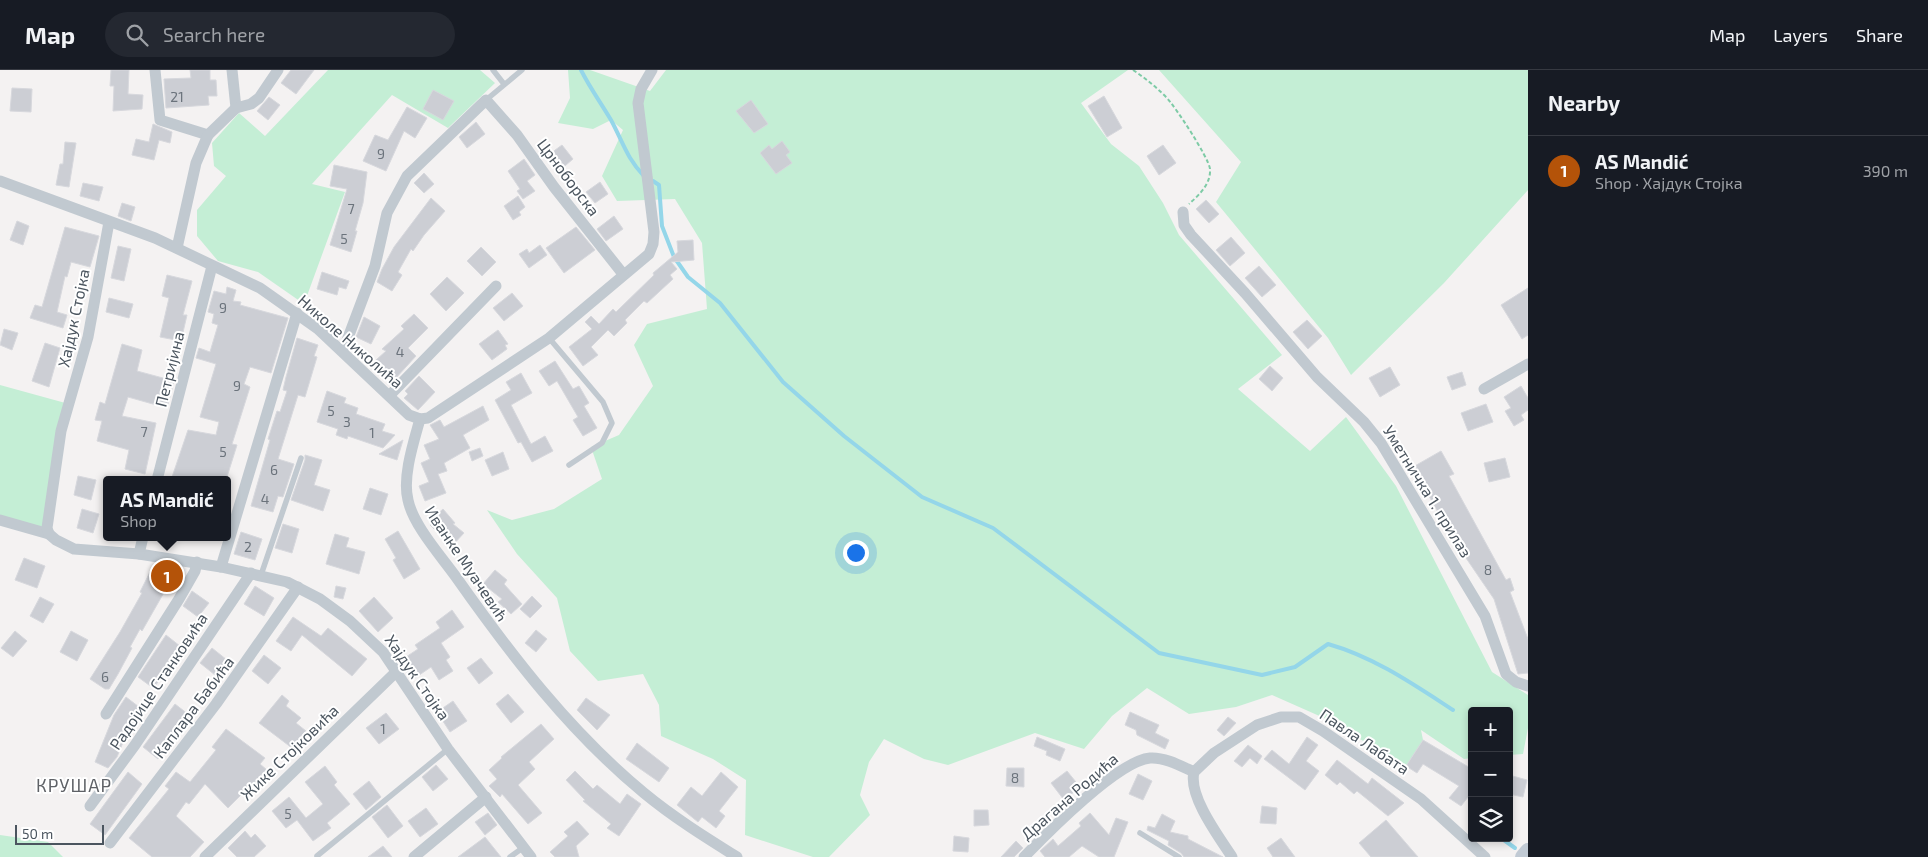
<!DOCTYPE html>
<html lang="en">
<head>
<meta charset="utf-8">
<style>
	:root { --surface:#171b24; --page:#242831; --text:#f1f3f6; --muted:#9ea1a6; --line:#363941; --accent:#b45309 }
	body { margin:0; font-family:"Exo 2",sans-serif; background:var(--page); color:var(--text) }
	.controls { position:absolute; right:15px; bottom:15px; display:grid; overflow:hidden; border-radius:5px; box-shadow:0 2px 8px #0003 }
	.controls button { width:45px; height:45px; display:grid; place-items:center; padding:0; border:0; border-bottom:1px solid var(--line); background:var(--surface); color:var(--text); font:25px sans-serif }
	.scale { position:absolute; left:15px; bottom:12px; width:89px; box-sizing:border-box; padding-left:5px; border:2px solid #4b555f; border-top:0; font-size:14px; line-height:18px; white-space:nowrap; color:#4b555f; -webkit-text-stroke:4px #fff; paint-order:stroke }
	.you { position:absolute; left:855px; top:482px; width:18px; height:18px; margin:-12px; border:4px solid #fff; border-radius:50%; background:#1a73e8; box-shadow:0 0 0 8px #1a73e833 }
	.badge { display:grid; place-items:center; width:32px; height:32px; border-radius:50%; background:var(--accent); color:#fff; font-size:16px; font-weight:700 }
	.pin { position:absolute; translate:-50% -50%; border:2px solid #fff; box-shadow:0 1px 5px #0006 }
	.popup { position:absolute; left:103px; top:406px; width:128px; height:65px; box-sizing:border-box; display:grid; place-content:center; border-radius:5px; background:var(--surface); filter:drop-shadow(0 1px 4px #0005); font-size:16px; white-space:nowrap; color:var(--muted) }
	.popup b { font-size:19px; color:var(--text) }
	.popup::after { content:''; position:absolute; left:50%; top:100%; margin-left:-10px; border:10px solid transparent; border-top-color:var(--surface) }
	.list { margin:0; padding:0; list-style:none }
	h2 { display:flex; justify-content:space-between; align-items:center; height:65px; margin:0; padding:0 20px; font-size:21px }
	h2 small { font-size:16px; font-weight:400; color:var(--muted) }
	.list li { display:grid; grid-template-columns:32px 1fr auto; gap:15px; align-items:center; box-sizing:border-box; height:70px; padding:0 20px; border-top:1px solid var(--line) }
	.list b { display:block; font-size:19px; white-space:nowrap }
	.list p { margin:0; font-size:16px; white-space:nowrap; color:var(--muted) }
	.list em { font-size:16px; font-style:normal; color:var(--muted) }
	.icon { flex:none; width:28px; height:28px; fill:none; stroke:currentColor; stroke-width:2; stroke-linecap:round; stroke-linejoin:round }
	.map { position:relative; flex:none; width:1528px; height:787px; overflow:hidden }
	header { display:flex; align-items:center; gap:30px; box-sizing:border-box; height:70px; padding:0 25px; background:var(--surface); border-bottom:1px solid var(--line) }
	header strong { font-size:24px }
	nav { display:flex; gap:28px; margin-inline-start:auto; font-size:18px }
	.search { width:350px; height:45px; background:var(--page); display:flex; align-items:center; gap:12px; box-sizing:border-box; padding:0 18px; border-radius:28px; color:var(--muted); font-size:19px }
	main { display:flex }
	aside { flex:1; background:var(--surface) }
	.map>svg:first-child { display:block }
</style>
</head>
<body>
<header>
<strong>Map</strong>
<div class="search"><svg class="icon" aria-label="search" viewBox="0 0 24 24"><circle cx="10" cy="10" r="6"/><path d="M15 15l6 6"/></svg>Search here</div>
<nav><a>Map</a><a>Layers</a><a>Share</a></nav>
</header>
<main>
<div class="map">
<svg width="1528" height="787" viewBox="0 0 1528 787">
	<rect width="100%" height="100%" fill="#f4f2f2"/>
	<!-- green -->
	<g fill="#c4eed5">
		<polygon points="328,0 480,0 495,13 448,58 392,25 312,114 345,122 304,234 258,202 218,191 197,166 197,140 226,106 214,96 212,73 239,43 265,66"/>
		<polygon points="568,0 590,0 650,21 666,0 1128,0 1081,33 1111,74 1139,96 1163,133 1179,165 1282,285 1238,319 1310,381 1346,347 1396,416 1492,602 1528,625 1528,658 1523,684 1509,685 1509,641 1472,641 1472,688 1464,689 1421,660 1423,670 1406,696 1324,648 1272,625 1236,637 1189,644 1147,618 1112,646 1084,679 1035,663 948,695 924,689 884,669 869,692 860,725 870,745 829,787 813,787 745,765 746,710 713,689 661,666 659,635 643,604 598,611 570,581 557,528 517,484 487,440 512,450 554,439 602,409 591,377 619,365 653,316 634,275 647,254 707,239 702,173 675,129 617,131 602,106 623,60 611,50 593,59 558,53 570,28"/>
		<polygon points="1159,0 1528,0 1528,120 1444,213 1351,305 1328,268 1216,132 1241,92"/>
		<polygon points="0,315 69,334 47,458 0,450"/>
		<polygon points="0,765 48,772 63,787 0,787"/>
	</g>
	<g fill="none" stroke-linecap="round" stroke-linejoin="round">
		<!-- stream -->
		<g stroke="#94d6e9" stroke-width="4">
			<path d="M 581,0 C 590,18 601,33 611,50 C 623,72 626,87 644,106"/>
			<path d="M 653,111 L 659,115 L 662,156 L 674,187 L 688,207 L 720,233 L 783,312 L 844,366 L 922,427 L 993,458 L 1159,583 L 1262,605 L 1295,597 L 1328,574 C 1374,587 1413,614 1453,640"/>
			<polyline points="1501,768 1515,778"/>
		</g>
	</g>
	<!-- building -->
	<g fill="#ccced4" stroke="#d7d8dd">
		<polygon points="111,0 129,0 128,24 143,25 142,39 113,41 114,16 110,16"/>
		<polygon points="190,0 210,0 210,10 216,10 217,26 208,26 209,35 166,38 164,9 191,8"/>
		<polygon points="291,0 314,0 296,24 281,13"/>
		<polygon points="12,18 32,19 31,42 10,41"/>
		<polygon points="433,20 454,31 443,50 423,39"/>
		<polygon points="1104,26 1122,58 1107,67 1088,36"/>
		<polygon points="269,27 280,35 268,50 257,41"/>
		<polygon points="751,30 768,54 754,63 736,41"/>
		<polygon points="407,37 427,48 415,68 404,61 386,101 363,91 375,65 388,70"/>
		<polygon points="476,52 485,64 467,78 459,67"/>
		<polygon points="153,54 172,62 170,73 159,70 154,90 132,85 136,69 149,72"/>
		<polygon points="782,71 790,82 786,85 792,93 776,104 760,83 769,75 772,79"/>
		<polygon points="65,72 76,73 69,117 56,115 60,94 63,94"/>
		<polygon points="562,75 573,89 559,101 547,86"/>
		<polygon points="1163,75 1176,93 1159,105 1147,86"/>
		<polygon points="524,89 535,105 527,111 535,121 523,129 517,121 520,119 508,101"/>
		<polygon points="334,95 367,102 363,133 355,161 357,161 351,182 330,175 347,119 330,116"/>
		<polygon points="424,103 434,114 424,123 414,113"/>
		<polygon points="600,112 608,124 595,133 586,122"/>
		<polygon points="83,113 103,117 99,131 80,126"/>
		<polygon points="518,126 525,137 519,142 521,145 513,150 504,136"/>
		<polygon points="431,128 445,141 424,165 413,181 411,179 398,202 402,205 392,221 377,212 382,199 394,177"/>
		<polygon points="1206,130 1219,144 1209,153 1196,139"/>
		<polygon points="122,133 135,137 131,151 118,146"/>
		<polygon points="614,146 623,159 606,171 597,159"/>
		<polygon points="17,151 29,156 23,175 10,170"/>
		<polygon points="65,157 99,166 90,197 71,192 67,207 65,206 57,242 67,245 63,258 30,248 35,235 42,237"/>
		<polygon points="576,157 595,180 564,203 546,178"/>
		<polygon points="1231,167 1245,183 1230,196 1216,180"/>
		<polygon points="693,170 694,190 671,192 677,199 670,205 673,209 647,233 644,231 625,250 627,253 614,266 608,260 591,277 598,285 583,296 569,277 592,259 585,252 591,246 599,254 613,239 616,242 654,205 653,203 678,182 677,171"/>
		<polygon points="540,175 547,185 529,198 519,184 527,179 529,183"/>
		<polygon points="118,176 131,179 124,211 111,208"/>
		<polygon points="481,177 496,192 482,206 467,191"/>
		<polygon points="1259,196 1276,215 1262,227 1245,208"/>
		<polygon points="322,202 349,211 346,219 339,217 337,225 317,219"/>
		<polygon points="167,205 192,211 183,245 187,245 181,271 160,267 169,228 162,226"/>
		<polygon points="447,207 464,223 446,241 430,224"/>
		<polygon points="227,217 236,220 233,231 241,232 240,235 288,248 271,303 250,297 244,314 250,317 232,374 237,375 226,410 171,410 188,360 216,365 219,352 200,347 216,294 196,288 199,278 210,282 218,255 212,253 214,244 208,242 214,221 226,224"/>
		<polygon points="1528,218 1528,265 1522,269 1501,235"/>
		<polygon points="512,223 523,236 504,251 493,238"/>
		<polygon points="109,228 133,234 129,248 106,242"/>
		<polygon points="414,244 428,258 408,278 416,286 395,309 376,290 386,281 382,279 404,259 401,256"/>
		<polygon points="364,247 380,256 371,274 356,267"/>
		<polygon points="1307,250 1322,266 1308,279 1293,262"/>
		<polygon points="4,259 18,263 12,280 0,275"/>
		<polygon points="498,260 508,274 505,275 507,279 492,290 479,274"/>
		<polygon points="297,268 318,275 314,286 317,287 305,327 298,325 278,389 294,394 283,427 278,426 273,442 251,436 270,370 268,369 277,341 280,342 287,321 283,320 286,307"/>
		<polygon points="45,273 60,278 49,317 32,311"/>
		<polygon points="122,274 142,280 137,301 174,311 167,338 128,327 122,346 156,353 145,404 125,399 129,380 97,371 102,351 95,350 100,332 105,334"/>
		<polygon points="555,291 573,319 579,316 589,333 584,336 597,358 583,366 573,350 578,347 557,311 549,316 539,301"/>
		<polygon points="1270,296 1283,308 1272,321 1259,309"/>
		<polygon points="1390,297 1400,315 1380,327 1369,308"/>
		<polygon points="1462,302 1466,315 1452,320 1447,307"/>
		<polygon points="521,303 532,323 511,335 531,374 545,366 553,381 532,392 521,372 518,373 495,330 511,320 506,312"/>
		<polygon points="419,306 435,322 418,340 404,328 408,324 405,321"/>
		<polygon points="1521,316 1528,328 1528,340 1521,345 1524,350 1514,356 1505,341 1511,338 1504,327"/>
		<polygon points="327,321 346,328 344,333 358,338 356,344 385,354 382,361 395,365 383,378 348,366 347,369 336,365 338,359 317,352"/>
		<polygon points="1486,334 1493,352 1468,361 1461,343"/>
		<polygon points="483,336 489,350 463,365 470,378 444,393 447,401 438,404 446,423 425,431 419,416 429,412 421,393 430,389 424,375 439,369 430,355 440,350 444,357"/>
		<polygon points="403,370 397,390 379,384"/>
		<polygon points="480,378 483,386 472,391 469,382"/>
		<polygon points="1441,381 1454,404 1449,406 1506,510 1510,508 1514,520 1510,522 1528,569 1528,603 1518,604 1494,529 1451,466 1413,397"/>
		<polygon points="503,382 509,399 492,406 485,390"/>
		<polygon points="305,385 322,390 314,415 330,420 323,441 291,430 305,390"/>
		<polygon points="1505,388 1510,407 1489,412 1484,393"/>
		<polygon points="78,406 96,410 91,430 74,425"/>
		<polygon points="370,418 388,424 381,445 363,439"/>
		<polygon points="82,439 99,444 93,463 77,458"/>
		<polygon points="443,439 455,453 453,454 464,463 452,476 430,455 435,451 433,448"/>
		<polygon points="283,454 299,459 292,483 275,478"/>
		<polygon points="398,461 420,499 404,509 393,490 396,488 385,469"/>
		<polygon points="241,462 262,469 255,490 234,484"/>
		<polygon points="335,464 349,468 346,477 365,482 359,504 326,494"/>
		<polygon points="24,488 45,496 37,518 15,510"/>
		<polygon points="495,500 507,510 504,514 522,534 511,544 498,532 502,529 483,514"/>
		<polygon points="150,502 170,512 142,561 140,559 130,577 132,578 118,604 109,619 105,619 90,609 120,562 142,523 140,522"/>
		<polygon points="255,516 274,528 264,546 244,534"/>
		<polygon points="336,516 346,518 343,529 334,527"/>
		<polygon points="192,521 209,533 198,547 183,536"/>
		<polygon points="532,526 542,536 530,548 520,539"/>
		<polygon points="40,527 54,534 43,553 30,546"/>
		<polygon points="374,527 393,548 378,562 359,541"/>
		<polygon points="452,540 464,557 441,573 450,587 446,590 453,601 439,610 431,597 412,610 400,591 418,579 415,575 440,558 436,552"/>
		<polygon points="293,547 321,566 328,558 367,589 352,606 302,565 291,581 276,571"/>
		<polygon points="536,560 547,569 536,582 525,573"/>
		<polygon points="15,561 27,571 13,587 1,578"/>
		<polygon points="71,561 88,570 77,591 60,582"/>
		<polygon points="166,565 185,580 153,618 138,607"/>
		<polygon points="212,578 227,590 215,605 200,593"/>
		<polygon points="264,585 281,598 268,614 252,601"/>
		<polygon points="481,588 493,603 479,614 467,598"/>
		<polygon points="508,624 524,642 511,653 496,634"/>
		<polygon points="282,625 289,631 286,636 301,648 296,653 306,661 292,678 259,653"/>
		<polygon points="126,627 143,640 128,660 117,687 108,698 95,692 114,645"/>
		<polygon points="586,628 610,645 597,660 577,640"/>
		<polygon points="453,631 467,651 450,662 437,642"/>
		<polygon points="175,634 193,648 158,689 143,677"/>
		<polygon points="1130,642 1159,655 1155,663 1169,670 1165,679 1137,665 1136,660 1125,655"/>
		<polygon points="386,643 399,659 379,674 366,658"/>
		<polygon points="1228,647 1236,653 1224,666 1217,660"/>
		<polygon points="541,654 554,669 529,692 535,699 518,715 542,743 528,754 502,724 500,727 489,716 497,709 489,700 502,688 501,687"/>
		<polygon points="226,659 265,688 260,694 267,700 252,718 250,716 228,738 205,714 189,734 186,732 176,746 204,772 190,787 152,787 129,768 169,719 165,716 176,702 190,712 216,680 212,677"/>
		<polygon points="1037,667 1065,679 1060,691 1046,685 1047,681 1034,676"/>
		<polygon points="1307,667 1318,675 1306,691 1319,701 1305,720 1264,689 1272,680 1289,694"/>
		<polygon points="1423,670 1472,699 1472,722 1461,736 1449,728 1459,716 1423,694 1417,703 1406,696"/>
		<polygon points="637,673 669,698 659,712 626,689"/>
		<polygon points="1248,675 1262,686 1257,694 1250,688 1242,697 1234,691"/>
		<polygon points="1337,690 1368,714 1372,708 1404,733 1388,746 1357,721 1354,724 1340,712 1337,715 1325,705"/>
		<polygon points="436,695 448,709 433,721 422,707"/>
		<polygon points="325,696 337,712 334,715 350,734 327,753 331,758 313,771 297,750 286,758 272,741 289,727 306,748 323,734 305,712"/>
		<polygon points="1007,698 1024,698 1024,717 1006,716"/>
		<polygon points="575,701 593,719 597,715 620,734 627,724 641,734 619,766 607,758 611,754 583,731 585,730 566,710"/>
		<polygon points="1067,701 1080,717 1064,730 1051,713"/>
		<polygon points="128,702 142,714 105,765 90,754"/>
		<polygon points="721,702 738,717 719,741 725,746 716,758 702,747 698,752 677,735 691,717 702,726"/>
		<polygon points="1138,704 1152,711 1143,730 1129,724"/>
		<polygon points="1509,705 1527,710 1523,727 1509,724"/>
		<polygon points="369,711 381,727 366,740 353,724"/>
		<polygon points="387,735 403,756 388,768 372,747"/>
		<polygon points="1262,736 1277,738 1276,754 1260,753"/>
		<polygon points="426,738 438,754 420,767 408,751"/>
		<polygon points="974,740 988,740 989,755 974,756"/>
		<polygon points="488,743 497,755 485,765 475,752"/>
		<polygon points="1090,743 1109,765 1116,748 1128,752 1114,787 1099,787 1082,776 1069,787 1045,787 1040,781 1053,769 1058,776 1081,756 1079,753"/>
		<polygon points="1162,744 1175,751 1170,762 1188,766 1188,769 1223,787 1184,787 1181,783 1168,775 1169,771 1147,760 1148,756 1155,758"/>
		<polygon points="1386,750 1418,787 1371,787 1359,773"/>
		<polygon points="577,751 589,764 576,776 579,787 555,787 550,782 568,766 564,762"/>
		<polygon points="245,761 251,768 255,764 266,776 254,787 237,787 228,778"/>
		<polygon points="954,766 969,768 968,782 953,781"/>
		<polygon points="485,767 501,787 458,787"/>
		<polygon points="1281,768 1295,787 1273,787 1267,778"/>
		<polygon points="1016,771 1023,778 1014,787 1001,787"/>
		<polygon points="383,776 392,787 368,787"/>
	</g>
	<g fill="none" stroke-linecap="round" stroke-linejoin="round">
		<!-- path -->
		<path stroke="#7ecba6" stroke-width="2" stroke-dasharray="4 2.5" stroke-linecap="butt" d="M 1133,0 C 1145,8 1155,16 1166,27 C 1175,36 1209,88 1210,99 C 1211,114 1199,125 1189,134"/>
		<!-- service -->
		<g stroke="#c1c9d0" stroke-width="5.5">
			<polyline points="493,0 504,14"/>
			<polyline points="486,30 522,0"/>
			<polyline points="549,268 603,332 612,353 602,373 569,395"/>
			<polyline points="261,505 301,388"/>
			<polyline points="1140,763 1179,787"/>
			<polyline points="317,786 448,679"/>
			<polyline points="510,787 524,777"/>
		</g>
		<!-- minor -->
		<g stroke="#c1c9d0" stroke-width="11">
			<polyline points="155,0 160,50 208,65"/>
			<polyline points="232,0 236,38"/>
			<polyline points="0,111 155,168 260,218 318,259 409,345 420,349 428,348 549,268 649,184 653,174 654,162 638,33 641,19 652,0"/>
			<polyline points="1183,142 1184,155 1191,165 1245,223 1317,307 1364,352 1381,373 1485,546 1506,604 1516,612 1528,616"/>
			<polyline points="177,178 196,93 208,65 236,38 251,34 259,28 278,0"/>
			<polyline points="343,281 375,196 387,143 407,106 486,30 517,65 554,117 623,204"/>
			<polyline points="1484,319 1528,294"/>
			<polyline points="390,325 496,216"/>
			<path d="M 420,349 C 414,371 402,407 408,430 C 413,455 441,486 456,507 C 511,585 570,662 644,723 C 673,747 705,767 737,787"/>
			<polyline points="157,410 212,196"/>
			<polyline points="0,450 49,464 56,470 74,479 139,484 221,497 287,512 320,529 350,551 383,582 448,679 531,787"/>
			<polyline points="49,464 47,458 61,361 88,267 109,152"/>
			<polyline points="139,484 143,467"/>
			<polyline points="221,497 297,243"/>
			<polyline points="106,644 179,529 195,501 197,492"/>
			<polyline points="90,736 135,675 251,503"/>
			<polyline points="110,773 216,634 298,517"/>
			<polyline points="205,787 396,602"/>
			<polyline points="414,787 486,727"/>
			<path d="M 1024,787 C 1048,762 1118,691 1150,688 C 1165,687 1181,696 1194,702"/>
			<path d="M 1232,787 C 1219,767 1188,726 1194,702 L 1214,683 L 1257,655 L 1281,647 L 1299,647 L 1323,661 L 1421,729 L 1485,787"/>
		</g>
		<!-- secondary -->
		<polyline stroke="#c1cad4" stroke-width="16" points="1523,787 1528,781"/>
	</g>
	<g text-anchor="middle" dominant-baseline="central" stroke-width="4" stroke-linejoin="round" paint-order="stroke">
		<!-- number labels -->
		<g font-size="14" fill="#6b737c">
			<text x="177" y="26">21</text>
			<text x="381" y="83">9</text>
			<text x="351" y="138">7</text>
			<text x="344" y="168">5</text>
			<text x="223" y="237">9</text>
			<text x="400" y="281">4</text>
			<text x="237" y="315">9</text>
			<text x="331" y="340">5</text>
			<text x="347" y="351">3</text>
			<text x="144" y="361">7</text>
			<text x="372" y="362">1</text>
			<text x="223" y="381">5</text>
			<text x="274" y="399">6</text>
			<text x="265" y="428">4</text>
			<text x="248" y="476">2</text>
			<text x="1488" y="499">8</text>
			<text x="105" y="606">6</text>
			<text x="383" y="658">1</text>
			<text x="1015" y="707">8</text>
			<text x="288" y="743">5</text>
		</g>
		<!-- street labels -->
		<g font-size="16" fill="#4b555f" stroke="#fff">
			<text transform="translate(569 107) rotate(53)">Црноборска</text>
			<text transform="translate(73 248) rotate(-78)">Хајдук Стојка</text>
			<text transform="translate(351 271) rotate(41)">Николе Николића</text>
			<text transform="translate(169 299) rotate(-76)">Петријина</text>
			<text transform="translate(1428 421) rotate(58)">Уметничка 1. прилаз</text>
			<text transform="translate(467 493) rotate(56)">Иванке Муачевић</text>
			<text transform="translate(418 607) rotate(55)">Хајдук Стојка</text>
			<text transform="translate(158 611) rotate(-56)">Радојице Станковића</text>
			<text transform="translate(193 637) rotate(-53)">Каплара Бабића</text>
			<text transform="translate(1365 671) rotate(34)">Павла Лабата</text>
			<text transform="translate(289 682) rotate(-44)">Жике Стојковића</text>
			<text transform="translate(1069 726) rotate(-41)">Драгана Родића</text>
		</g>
		<!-- neighbourhood labels -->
		<g font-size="18" letter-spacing="1" fill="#5f6267" stroke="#fff">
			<text x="74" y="715">КРУШАР</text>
		</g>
	</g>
</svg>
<div class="controls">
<button>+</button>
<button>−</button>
<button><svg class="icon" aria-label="layers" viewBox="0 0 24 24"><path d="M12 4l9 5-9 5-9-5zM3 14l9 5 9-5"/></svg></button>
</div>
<div class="scale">50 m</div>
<div class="you"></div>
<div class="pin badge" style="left:167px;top:506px">1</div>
<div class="popup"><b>AS Mandić</b>Shop</div>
</div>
<aside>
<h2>Nearby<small></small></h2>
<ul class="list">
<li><span class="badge">1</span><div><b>AS Mandić</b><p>Shop · Хајдук Стојка</p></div><em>390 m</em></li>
</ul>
</aside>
</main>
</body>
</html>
